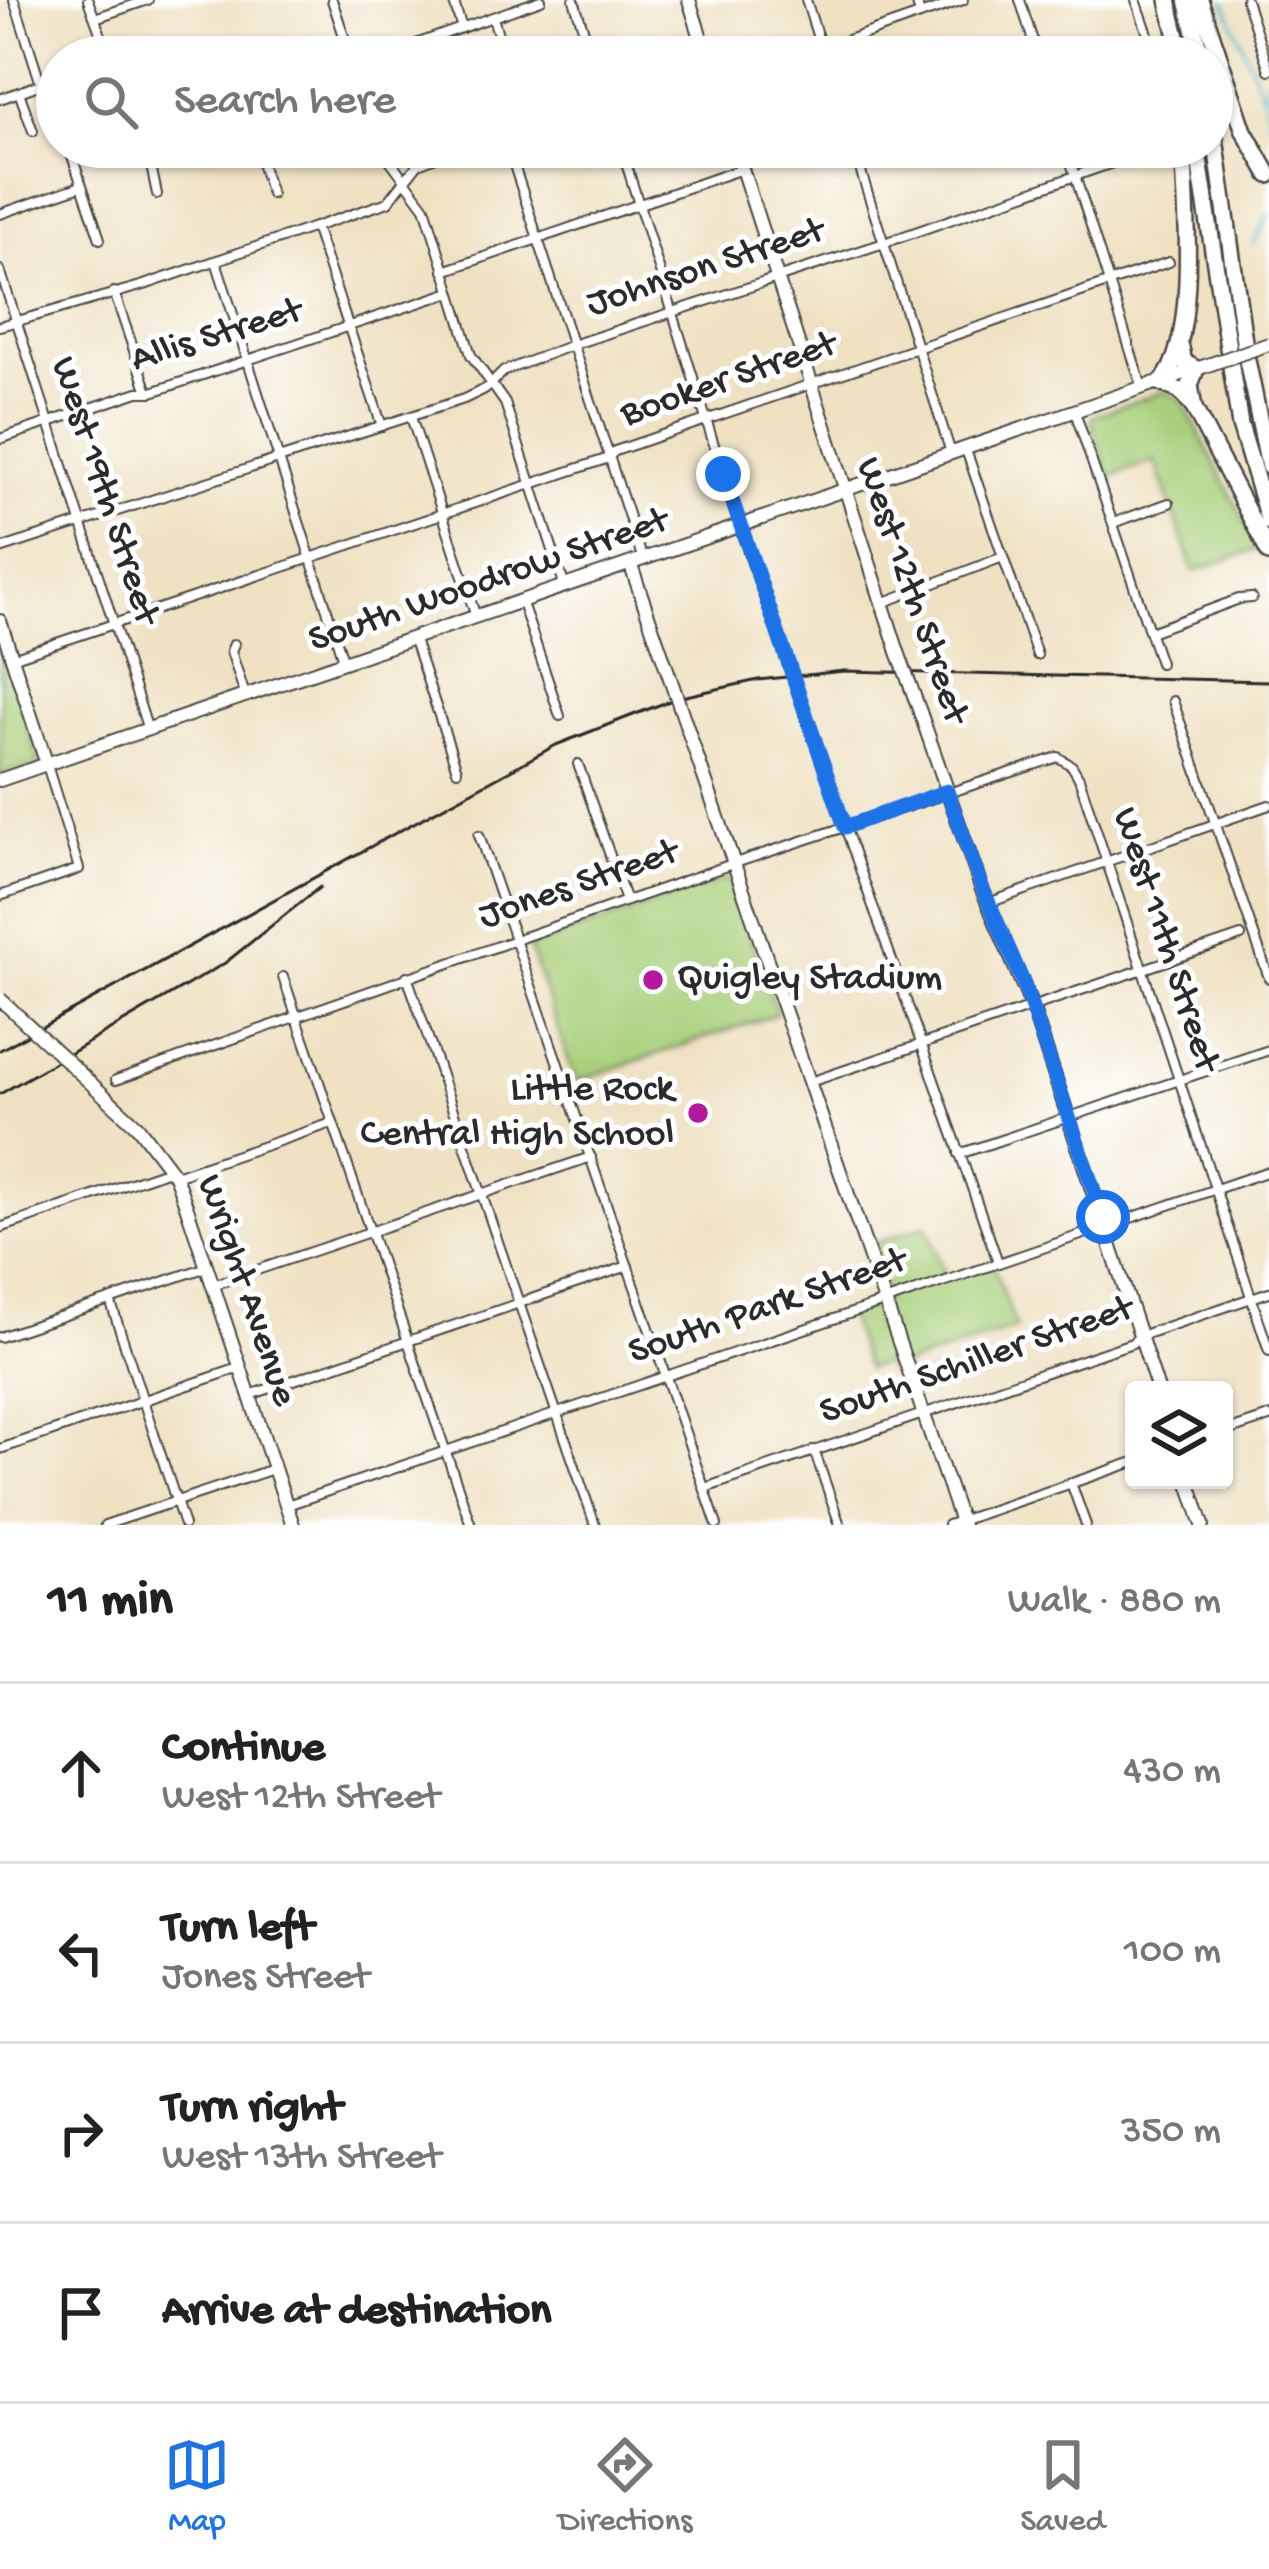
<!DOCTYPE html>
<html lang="en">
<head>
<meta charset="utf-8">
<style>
	:root { --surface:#fff; --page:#f2f2f2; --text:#222; --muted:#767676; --line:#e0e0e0; --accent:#1a73e8 }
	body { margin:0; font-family:"Gochi Hand",sans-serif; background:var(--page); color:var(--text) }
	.controls { position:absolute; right:36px; bottom:36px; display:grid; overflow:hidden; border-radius:12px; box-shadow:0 3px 9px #0004 }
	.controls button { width:108px; height:108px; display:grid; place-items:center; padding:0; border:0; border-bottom:3px solid var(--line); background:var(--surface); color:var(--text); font:60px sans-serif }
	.stop { position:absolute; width:36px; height:36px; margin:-27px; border:9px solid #1a73e8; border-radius:50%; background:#fff }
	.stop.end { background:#1a73e8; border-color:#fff; box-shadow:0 3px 12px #0008 }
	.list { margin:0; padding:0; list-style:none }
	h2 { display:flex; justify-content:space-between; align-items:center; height:156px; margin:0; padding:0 48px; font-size:51px }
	h2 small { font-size:39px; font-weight:400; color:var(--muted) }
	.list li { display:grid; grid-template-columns:78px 1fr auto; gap:36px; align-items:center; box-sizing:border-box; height:180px; padding:0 48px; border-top:3px solid var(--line) }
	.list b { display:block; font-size:45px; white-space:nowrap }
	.list p { margin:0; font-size:39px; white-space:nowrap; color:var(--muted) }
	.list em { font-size:39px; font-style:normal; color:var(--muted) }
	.icon { flex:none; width:66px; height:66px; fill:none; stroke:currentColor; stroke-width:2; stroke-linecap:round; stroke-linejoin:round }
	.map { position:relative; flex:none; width:1269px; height:1525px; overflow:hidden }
	.search { position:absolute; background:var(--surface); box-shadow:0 3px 9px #0004; left:36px; right:36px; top:36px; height:132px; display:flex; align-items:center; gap:30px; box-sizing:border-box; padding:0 42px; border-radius:66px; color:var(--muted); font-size:45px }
	.sheet { height:876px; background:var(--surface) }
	nav { display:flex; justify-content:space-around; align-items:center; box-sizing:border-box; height:168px; border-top:3px solid var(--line); background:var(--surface); font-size:33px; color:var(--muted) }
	nav a { display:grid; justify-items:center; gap:6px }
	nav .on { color:var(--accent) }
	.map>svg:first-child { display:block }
</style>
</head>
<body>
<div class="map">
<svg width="1269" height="1525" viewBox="0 0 1269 1525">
	<rect width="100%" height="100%" fill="#fff"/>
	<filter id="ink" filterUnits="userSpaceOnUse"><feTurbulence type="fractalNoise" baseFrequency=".00833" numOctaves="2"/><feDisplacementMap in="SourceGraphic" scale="24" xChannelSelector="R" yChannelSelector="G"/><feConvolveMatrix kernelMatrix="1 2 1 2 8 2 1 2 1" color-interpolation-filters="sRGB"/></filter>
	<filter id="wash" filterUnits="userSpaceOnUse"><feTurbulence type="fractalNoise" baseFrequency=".004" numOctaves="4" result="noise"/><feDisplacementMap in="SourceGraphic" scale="48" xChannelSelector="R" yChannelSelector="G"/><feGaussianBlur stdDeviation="2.7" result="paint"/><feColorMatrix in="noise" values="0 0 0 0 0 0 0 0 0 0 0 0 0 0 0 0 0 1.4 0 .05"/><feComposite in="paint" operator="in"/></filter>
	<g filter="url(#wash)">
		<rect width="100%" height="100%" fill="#efe1c1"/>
		<!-- green -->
		<g fill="#a8d07b" stroke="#6a7e53" stroke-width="3">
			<polygon points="1165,391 1182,400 1259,549 1194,571 1155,461 1110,476 1091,420 1093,416"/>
			<polygon points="0,641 40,763 0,775"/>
			<polygon points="729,878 777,1014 576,1081 529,947"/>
			<polygon points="926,1225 946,1279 993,1264 1016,1328 888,1371 884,1363 867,1369 847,1313 886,1299 867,1246"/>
		</g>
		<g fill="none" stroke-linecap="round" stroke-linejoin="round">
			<!-- stream -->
			<g stroke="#56b9d4" stroke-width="3">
				<polyline points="1224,0 1263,96"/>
				<polyline points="1269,78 1263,90 1269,123"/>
				<polyline points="1253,244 1269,215"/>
			</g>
		</g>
	</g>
	<g filter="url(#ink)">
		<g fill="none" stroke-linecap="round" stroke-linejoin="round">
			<!-- street casing -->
			<g stroke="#484642" stroke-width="12">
				<g id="street">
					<polyline points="14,0 41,84 57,114"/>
					<polyline points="88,0 109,57"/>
					<polyline points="332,0 351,57"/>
					<polyline points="453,0 462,28"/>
					<polyline points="574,0 592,57"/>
					<polyline points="806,0 824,57"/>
					<polyline points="916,0 920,15"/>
					<polyline points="1020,0 1038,57"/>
					<polyline points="1136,0 1156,57"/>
					<polyline points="1246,0 1269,70"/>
					<polyline points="95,18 148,0"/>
					<polyline points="493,18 505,57"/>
					<polyline points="822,49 963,0"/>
					<polyline points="379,57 541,0"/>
					<polyline points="1130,57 1153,49"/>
					<polyline points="19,92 33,131"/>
					<polyline points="0,99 41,84"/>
					<polyline points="69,147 100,239"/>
					<polyline points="147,147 157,194"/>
					<polyline points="256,147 271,194"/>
					<polyline points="380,147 425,207 471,355 505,403 565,587"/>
					<polyline points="508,147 643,560"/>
					<polyline points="621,147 740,528 788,663"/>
					<polyline points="853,147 951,453"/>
					<polyline points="1066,147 1142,387"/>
					<polyline points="0,214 81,186"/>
					<polyline points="315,227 382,426"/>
					<polyline points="216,261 344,663"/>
					<polyline points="0,270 148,730"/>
					<polyline points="444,271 742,169"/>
					<polyline points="114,292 148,392"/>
					<polyline points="0,326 144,285 388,202 418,164 462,147"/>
					<polyline points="1075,412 1160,663"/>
					<polyline points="411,417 476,617"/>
					<polyline points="0,439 138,392 152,392 451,292"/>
					<polyline points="966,450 1037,655"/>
					<polyline points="1113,523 1169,503"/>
					<polyline points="0,549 464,399 487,388 504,371 572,345 884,243 1158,147"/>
					<polyline points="522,603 560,716"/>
					<polyline points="882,603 1003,557"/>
					<polyline points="1150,632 1239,599 1252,598"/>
					<polyline points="414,640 457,770"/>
					<polyline points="234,644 231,651 245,695"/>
					<polyline points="12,658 606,459 615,451 1169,262"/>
					<polyline points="1173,701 1269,978"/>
					<polyline points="805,713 998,1262"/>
					<polyline points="578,764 626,901"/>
					<polyline points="479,835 717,1525"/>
					<polyline points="0,896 79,869 47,765"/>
					<polyline points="988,903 1269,805"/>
					<polyline points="407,976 595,1525"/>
					<polyline points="283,977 471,1525"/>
					<polyline points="116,1080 735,863 1058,757 1072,766 1079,778 1269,1351"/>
					<polyline points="810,1082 1241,936"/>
					<polyline points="959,1154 1269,1050"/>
					<polyline points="175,1176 332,1123"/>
					<polyline points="0,1228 169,1170"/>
					<polyline points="213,1285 591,1157"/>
					<polyline points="110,1300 184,1525"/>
					<polyline points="0,1337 207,1267"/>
					<polyline points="250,1395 628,1266"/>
					<polyline points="1224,1432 1269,1417"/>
					<polyline points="0,1449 239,1368"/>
					<polyline points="814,1450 840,1525"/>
					<polyline points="1071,1483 1086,1525"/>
					<polyline points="705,1488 1132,1343 1140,1336 1269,1292"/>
					<polyline points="287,1505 1269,1171"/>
					<polyline points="105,1525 273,1469"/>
					<polyline points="948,1525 1134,1462"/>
				</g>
			</g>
			<!-- secondary casing -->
			<g stroke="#484642" stroke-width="16">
				<g id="secondary">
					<polyline points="689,0 707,57"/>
					<polyline points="735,147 898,652"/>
					<polyline points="631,566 670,678"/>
					<polyline points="0,621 47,765"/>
					<polyline points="920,712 981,887 1032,1007 1158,1390"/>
					<polyline points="692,742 962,1525"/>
					<polyline points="0,780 1202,367"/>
					<polyline points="138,1127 175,1176 187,1208 293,1525"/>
					<polyline points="1188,1480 1203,1525"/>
				</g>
			</g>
			<!-- highway casing -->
			<g stroke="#484642" stroke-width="20">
				<g id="highway">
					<polyline points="1168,0 1182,57"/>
					<polyline points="1187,0 1201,57"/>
					<polyline points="1200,0 1244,131 1269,175"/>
					<polyline points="1212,117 1246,355 1269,467"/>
					<path d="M 1183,147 C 1186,204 1199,341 1161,383 L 1180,391 L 1194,408"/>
					<polyline points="1197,147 1240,425 1269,522"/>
					<polyline points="1181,348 1184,362 1196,369 1190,385 1194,408 1269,553"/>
				</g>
			</g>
			<!-- street -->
			<use href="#street" stroke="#fff" stroke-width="8"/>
			<!-- secondary -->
			<use href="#secondary" stroke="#fff" stroke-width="12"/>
			<!-- highway -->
			<use href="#highway" stroke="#fff" stroke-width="15"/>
			<!-- rail -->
			<g stroke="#2b2b2b" stroke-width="3">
				<polyline points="0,1050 556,745 677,698 758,680 844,671 1269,681"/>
				<polyline points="0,1094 225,963 320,887"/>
			</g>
			<!-- street-bridge casing -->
			<g stroke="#484642" stroke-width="12" stroke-linecap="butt">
				<polyline id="street-bridge" points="788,663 805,713"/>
			</g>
			<!-- secondary-bridge casing -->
			<g stroke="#484642" stroke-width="16" stroke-linecap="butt">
				<g id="secondary-bridge">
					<polyline points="1202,367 1269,344"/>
					<polyline points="898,652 920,712"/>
					<polyline points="670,678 692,742"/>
					<polyline points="0,999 138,1127"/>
				</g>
			</g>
			<!-- street-bridge -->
			<use href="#street-bridge" stroke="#fff" stroke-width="8"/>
			<!-- secondary-bridge -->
			<use href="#secondary-bridge" stroke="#fff" stroke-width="12"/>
		</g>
	</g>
	<g fill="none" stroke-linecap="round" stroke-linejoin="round" filter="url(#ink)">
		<!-- route -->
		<polyline stroke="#1a73e8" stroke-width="15" points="723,474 845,827 947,791 982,887 1023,982 1103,1217"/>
	</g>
	<!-- markers -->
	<g fill="#b5179e" stroke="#fff" stroke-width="4.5">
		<circle cx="653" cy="980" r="12"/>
		<circle cx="698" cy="1113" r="12"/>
	</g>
	<g text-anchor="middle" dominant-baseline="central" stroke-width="10" stroke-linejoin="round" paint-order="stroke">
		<!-- street labels -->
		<g font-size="39" fill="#2b2b2b" stroke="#fff">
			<text transform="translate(706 269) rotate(-18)">Johnson Street</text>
			<text transform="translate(217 337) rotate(-17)">Allis Street</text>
			<text transform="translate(729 381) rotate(-19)">Booker Street</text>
			<text transform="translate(103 491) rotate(72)">West 19th Street</text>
			<text transform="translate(489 582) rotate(-19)">South Woodrow Street</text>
			<text transform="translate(910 591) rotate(71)">West 12th Street</text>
			<text transform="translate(579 886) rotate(-19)">Jones Street</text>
			<text transform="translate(1164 940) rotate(72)">West 11th Street</text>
			<text transform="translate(245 1291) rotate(71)">Wright Avenue</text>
			<text transform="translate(768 1308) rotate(-19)">South Park Street</text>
			<text transform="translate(977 1362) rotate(-19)">South Schiller Street</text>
		</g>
		<!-- poi labels -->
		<g font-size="39" fill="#2b2b2b" stroke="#fff" text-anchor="start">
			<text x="677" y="980">Quigley Stadium</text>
			<text x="674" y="1091" text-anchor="end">Little Rock<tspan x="674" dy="45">Central High School</tspan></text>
		</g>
	</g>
</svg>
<div class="controls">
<button><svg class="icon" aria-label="layers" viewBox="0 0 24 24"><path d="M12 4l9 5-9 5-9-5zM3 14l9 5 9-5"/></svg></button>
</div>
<div class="stop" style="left:1103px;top:1217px"></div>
<div class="stop end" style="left:723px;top:474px"></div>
<div class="search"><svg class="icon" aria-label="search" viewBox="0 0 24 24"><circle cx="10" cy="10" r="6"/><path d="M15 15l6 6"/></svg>Search here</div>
</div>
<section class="sheet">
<h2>11 min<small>Walk · 880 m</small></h2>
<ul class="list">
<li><svg class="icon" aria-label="ahead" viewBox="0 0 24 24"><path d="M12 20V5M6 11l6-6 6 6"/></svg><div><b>Continue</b><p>West 12th Street</p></div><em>430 m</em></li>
<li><svg class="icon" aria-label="left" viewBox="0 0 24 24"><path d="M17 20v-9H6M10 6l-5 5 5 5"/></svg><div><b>Turn left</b><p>Jones Street</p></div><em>100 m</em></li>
<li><svg class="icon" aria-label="right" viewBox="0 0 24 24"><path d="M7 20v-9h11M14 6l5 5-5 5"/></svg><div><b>Turn right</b><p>West 13th Street</p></div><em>350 m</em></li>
<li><svg class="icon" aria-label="arrive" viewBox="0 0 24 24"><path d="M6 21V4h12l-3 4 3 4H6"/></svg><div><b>Arrive at destination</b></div></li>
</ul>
</section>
<nav>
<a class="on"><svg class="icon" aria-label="map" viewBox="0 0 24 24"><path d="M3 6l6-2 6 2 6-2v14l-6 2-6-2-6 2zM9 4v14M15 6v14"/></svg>Map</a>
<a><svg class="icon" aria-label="directions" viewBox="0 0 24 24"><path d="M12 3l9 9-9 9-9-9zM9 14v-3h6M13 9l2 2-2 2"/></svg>Directions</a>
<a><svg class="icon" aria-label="saved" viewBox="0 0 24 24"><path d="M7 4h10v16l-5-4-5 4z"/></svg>Saved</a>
</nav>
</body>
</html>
